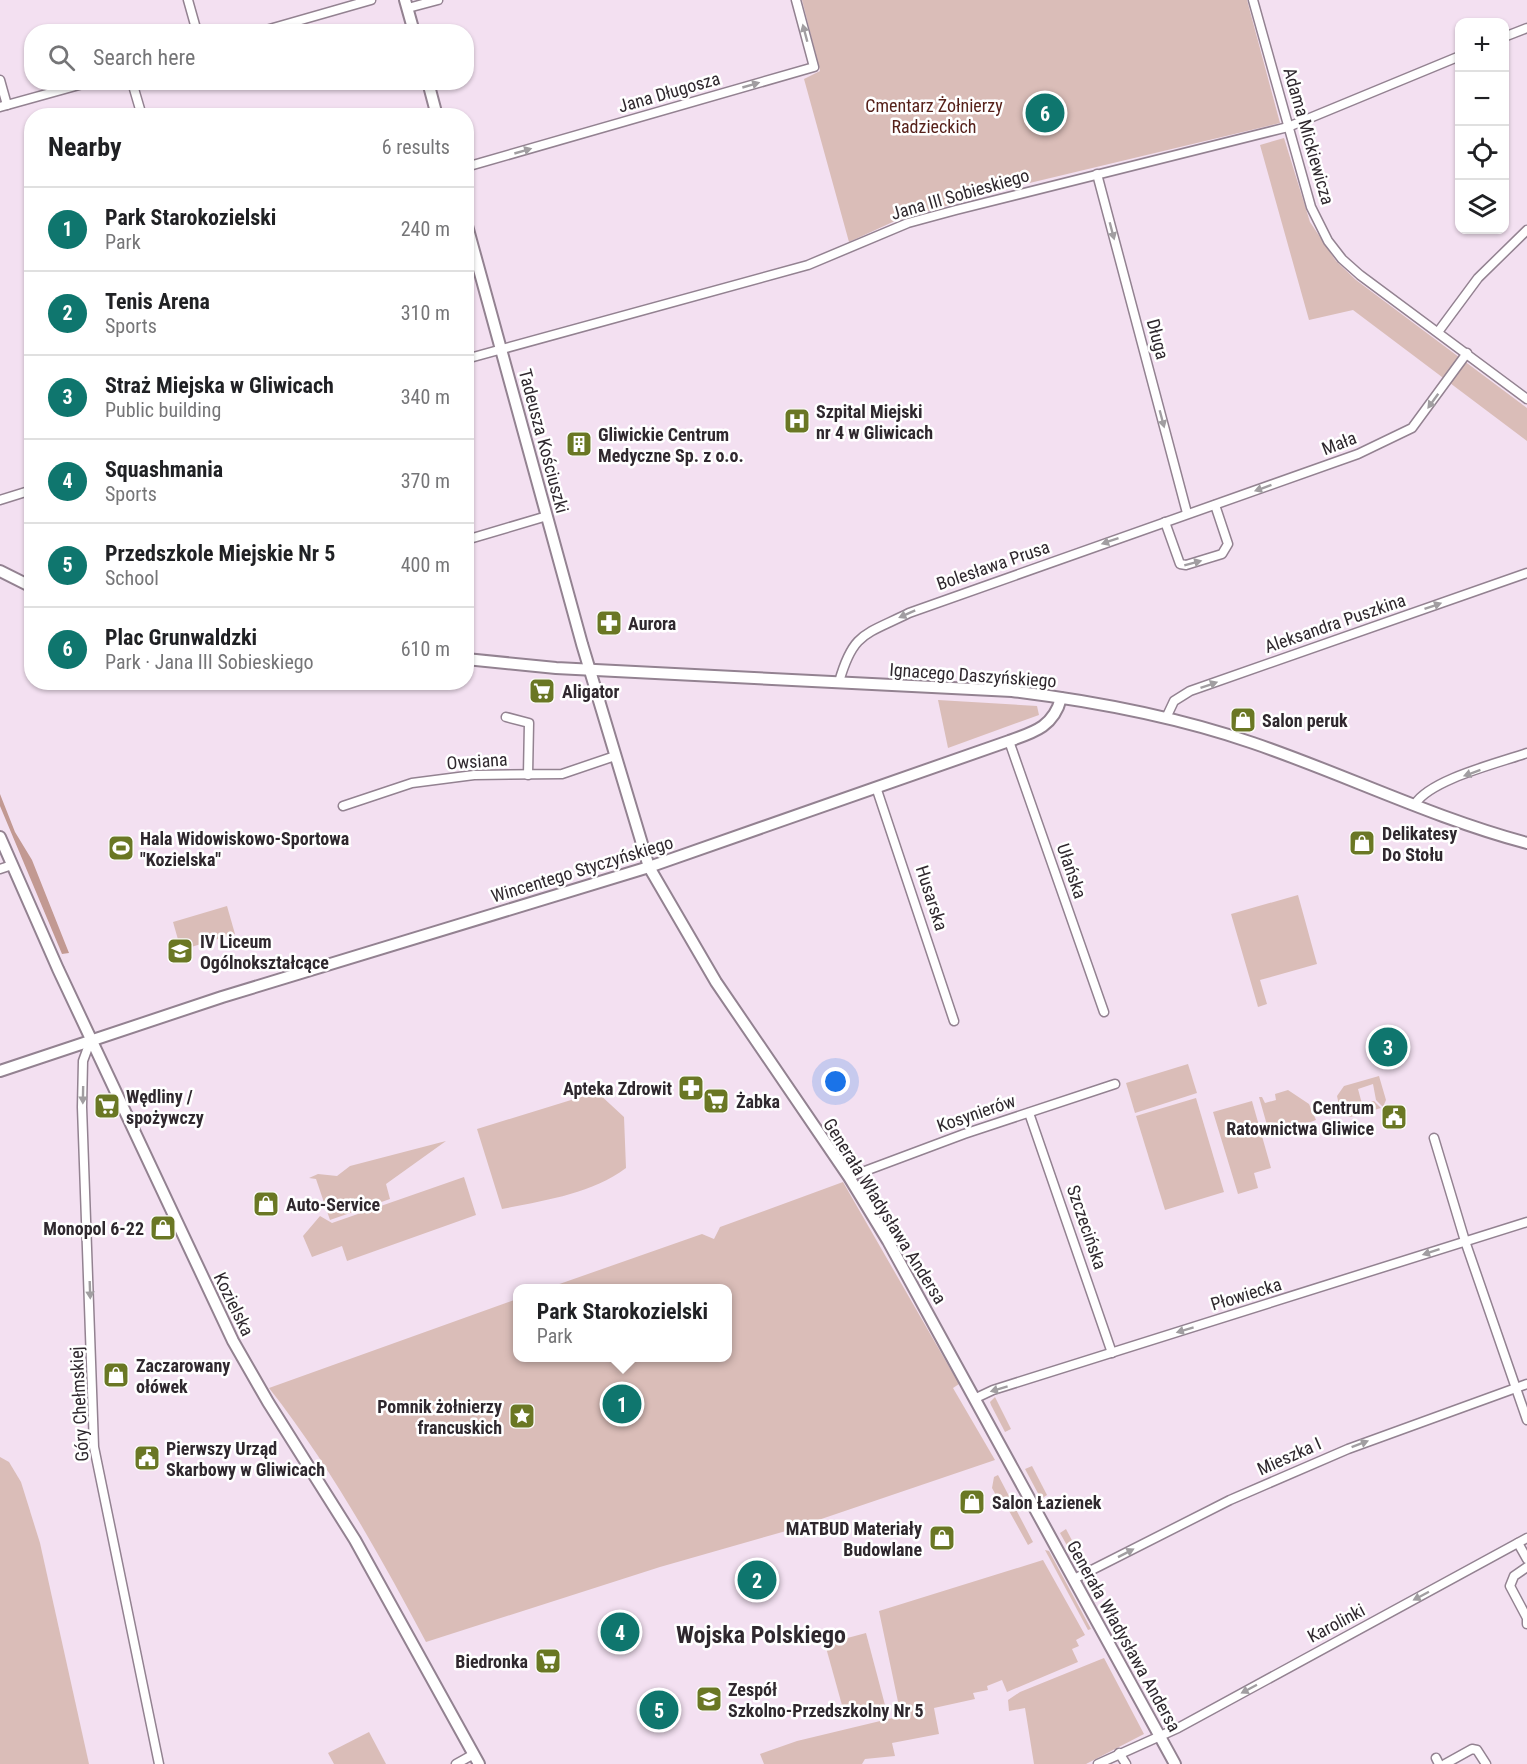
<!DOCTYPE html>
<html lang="en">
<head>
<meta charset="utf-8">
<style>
	:root { --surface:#fff; --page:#f2f2f2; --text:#202124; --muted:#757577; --line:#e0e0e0; --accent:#0f766e }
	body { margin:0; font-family:"Roboto Condensed",sans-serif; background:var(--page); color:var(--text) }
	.controls { position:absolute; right:18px; top:18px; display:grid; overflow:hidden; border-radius:12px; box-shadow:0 2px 4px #0004 }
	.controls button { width:54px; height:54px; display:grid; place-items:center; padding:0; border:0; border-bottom:2px solid var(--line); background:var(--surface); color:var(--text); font:30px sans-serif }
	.you { position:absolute; left:836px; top:1082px; width:21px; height:21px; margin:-15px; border:4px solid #fff; border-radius:50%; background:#1a73e8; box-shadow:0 0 0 9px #1a73e833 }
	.badge { display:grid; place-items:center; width:39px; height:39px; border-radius:50%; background:var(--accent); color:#fff; font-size:20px; font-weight:700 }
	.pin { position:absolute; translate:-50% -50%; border:3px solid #fff; box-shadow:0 2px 6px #0006 }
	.popup { position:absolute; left:513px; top:1284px; width:219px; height:78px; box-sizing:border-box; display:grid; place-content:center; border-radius:12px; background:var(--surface); filter:drop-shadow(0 2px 4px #0005); font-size:20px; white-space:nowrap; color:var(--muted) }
	.popup b { font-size:22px; color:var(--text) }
	.popup::after { content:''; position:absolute; left:50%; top:100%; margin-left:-12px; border:12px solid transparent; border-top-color:var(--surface) }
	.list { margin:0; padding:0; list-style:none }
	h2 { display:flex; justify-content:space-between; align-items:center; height:78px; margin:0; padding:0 24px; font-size:26px }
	h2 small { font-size:20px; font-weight:400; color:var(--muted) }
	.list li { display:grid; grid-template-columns:39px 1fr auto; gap:18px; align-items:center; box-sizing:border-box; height:84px; padding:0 24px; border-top:2px solid var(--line) }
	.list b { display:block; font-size:22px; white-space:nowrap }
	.list p { margin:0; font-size:20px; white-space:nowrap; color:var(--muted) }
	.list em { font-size:20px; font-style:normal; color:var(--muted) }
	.icon { flex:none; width:33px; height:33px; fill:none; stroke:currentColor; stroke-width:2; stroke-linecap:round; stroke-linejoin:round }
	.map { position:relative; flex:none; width:1527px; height:1764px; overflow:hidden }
	.search { position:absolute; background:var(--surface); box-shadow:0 2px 4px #0004; left:24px; top:24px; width:450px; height:66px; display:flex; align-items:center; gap:15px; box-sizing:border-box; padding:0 21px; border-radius:24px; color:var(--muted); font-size:22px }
	.panel { position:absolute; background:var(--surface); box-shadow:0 2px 4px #0004; left:24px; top:108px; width:450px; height:582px; border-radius:24px }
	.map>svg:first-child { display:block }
</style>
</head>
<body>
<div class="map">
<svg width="1527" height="1764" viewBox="0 0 1527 1764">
	<rect width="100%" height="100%" fill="#f3e0f1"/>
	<!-- green -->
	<g fill="#dabdb8">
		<polygon points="802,0 1247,0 1280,123 1000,190 895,221 849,242 804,79 820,71"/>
		<polygon points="1284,138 1310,222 1336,261 1356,280 1527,408 1527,441 1353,310 1309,320 1260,145"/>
		<polygon points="938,700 1037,706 1039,715 948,748"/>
		<polygon points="1298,895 1317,964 1260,980 1267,1004 1258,1007 1231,914"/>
		<polygon points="227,906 235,934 181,950 173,922"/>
		<polygon points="1188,1064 1197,1093 1135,1113 1126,1083"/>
		<polygon points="1379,1076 1386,1100 1383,1107 1376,1100 1373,1084 1358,1089 1362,1104 1374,1101 1381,1108 1350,1117 1341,1114 1337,1096 1344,1086"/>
		<polygon points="1288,1090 1309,1104 1316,1120 1297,1127 1298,1131 1281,1136 1279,1130 1269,1132 1259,1097 1262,1097 1265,1103 1276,1100 1275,1094"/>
		<path d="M 597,1092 L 624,1117 L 626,1168 C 591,1194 546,1200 502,1209 L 477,1129 Z"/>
		<polygon points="1196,1098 1224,1192 1165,1210 1136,1116"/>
		<polygon points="1252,1101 1271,1168 1254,1173 1258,1188 1238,1194 1213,1112"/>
		<polygon points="446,1141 386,1184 390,1199 330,1220 316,1179 309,1178 318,1174 337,1176 350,1166"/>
		<polygon points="464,1177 476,1215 347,1261 342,1246 312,1257 303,1236 320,1216 332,1223"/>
		<path d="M 843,1182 L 959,1384 L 953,1388 L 995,1460 L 786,1531 L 660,1567 L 426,1642 C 379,1554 331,1467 269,1388 L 517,1299 L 517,1358 L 727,1358 L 727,1288 L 548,1288 L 702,1234 L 714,1239 L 720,1227 Z"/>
		<polygon points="995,1397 1011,1429 1005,1432 991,1405 990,1402"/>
		<polygon points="0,1457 9,1462 21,1482 40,1543 89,1764 0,1764"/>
		<polygon points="1032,1466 1047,1495 1041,1499 1025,1469"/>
		<polygon points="998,1475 1033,1542 1028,1545 1003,1500 998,1499 992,1488 994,1477"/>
		<polygon points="1066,1529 1086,1567 1078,1565 1060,1533"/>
		<polygon points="1045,1550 1049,1551 1091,1629 1088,1630"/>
		<polygon points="1043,1560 1085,1635 1076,1640 1079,1646 1072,1649 1078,1662 1007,1692 1002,1680 987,1686 988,1690 973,1693 975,1699 934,1708 939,1734 892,1743 895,1756 865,1759 862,1764 764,1764 760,1754 797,1741 901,1716 879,1611"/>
		<polygon points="866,1633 885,1705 845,1716 825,1644"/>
		<polygon points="1104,1658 1144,1734 1086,1764 1034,1764 1025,1708 1009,1711 1008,1700 1020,1692"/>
		<polygon points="369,1732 386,1764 334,1764 328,1753"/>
	</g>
	<!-- forest -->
	<polygon fill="#c29992" points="0,794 15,832 32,860 69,953 62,954 0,806"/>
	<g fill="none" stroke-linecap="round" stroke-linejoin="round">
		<!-- minor casing -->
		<g stroke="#938291" stroke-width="11">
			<g id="minor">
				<polyline points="188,0 197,32"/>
				<polyline points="1253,0 1311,207 1328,241 1342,259 1360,275 1527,399"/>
				<polyline points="408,8 438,0"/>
				<polyline points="259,32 371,0"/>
				<polyline points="1504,37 1527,28"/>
				<polyline points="0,80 7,105"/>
				<polyline points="132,82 142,116"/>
				<polyline points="0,107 90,82"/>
				<polyline points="466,167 814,67 796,0"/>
				<polyline points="1097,174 1187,513"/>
				<polyline points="1438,332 1478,278 1527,230"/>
				<polyline points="466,359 808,265 908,223 956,210 1288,127 1460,56"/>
				<polyline points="0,500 32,490"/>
				<polyline points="1165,522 1180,564 1186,565 1222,554 1228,544 1215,505"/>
				<polyline points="466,540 547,516"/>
				<path d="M 839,682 C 853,632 865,635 909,613 L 1358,454 L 1412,428 L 1467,353"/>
				<polyline points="506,717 529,723 528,775"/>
				<polyline points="1166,718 1174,701 1190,691 1527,573"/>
				<polyline points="1009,741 1104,1012"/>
				<polyline points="876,787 954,1021"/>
				<path d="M 1415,804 C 1431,779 1499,763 1527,753"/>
				<polyline points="343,806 412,783 474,775 562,774 615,756"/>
				<polyline points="0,869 12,865"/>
				<polyline points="91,1039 83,1061 82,1107 94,1447 159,1764"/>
				<polyline points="1029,1113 1112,1353"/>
				<polyline points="1434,1138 1465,1241 1527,1420"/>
				<polyline points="849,1177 964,1134 1115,1084"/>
				<polyline points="976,1398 993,1390 1527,1222"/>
				<polyline points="1518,1543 1527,1559"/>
				<polyline points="1527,1567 1514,1576 1510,1586 1527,1618 1527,1624"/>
				<polyline points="1074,1579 1230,1500 1348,1449 1527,1384"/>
				<polyline points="1119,1753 1126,1764"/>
				<polyline points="1436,1758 1439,1764"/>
				<polyline points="456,1764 474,1754"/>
				<polyline points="1098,1764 1178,1728 1527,1538"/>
				<polyline points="1445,1764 1472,1749 1477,1750 1486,1764"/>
			</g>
		</g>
		<!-- tertiary casing -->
		<g stroke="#938291" stroke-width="14">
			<g id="tertiary">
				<polyline points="405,0 414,32"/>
				<polyline points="428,82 437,116"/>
				<polyline points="466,222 582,644 649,867 716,982 849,1177 888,1241 1175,1764"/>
				<polyline points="0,571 32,587"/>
				<path d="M 466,659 L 556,668 L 1012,691 C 1093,701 1175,716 1253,743 C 1344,774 1433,818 1527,843"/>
				<polyline points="0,837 58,969 233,1341 268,1402 355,1540 479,1764"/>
				<path d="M 0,1071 L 222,997 L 649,867 L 1009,741 C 1035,732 1054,726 1061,698"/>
			</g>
		</g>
		<!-- minor -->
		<use href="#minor" stroke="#fff" stroke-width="8"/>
		<!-- tertiary -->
		<use href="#tertiary" stroke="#fff" stroke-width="10"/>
	</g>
	<!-- one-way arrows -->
	<defs><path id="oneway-solid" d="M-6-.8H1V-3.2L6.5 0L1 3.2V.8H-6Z" transform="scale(1.5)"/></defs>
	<g fill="#a19ea1">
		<use href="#oneway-solid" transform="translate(805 33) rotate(-105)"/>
		<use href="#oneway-solid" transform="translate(751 85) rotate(-16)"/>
		<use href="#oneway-solid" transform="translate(523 151) rotate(-16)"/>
		<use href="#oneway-solid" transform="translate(1112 231) rotate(75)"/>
		<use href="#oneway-solid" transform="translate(1433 401) rotate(126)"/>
		<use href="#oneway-solid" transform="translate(1162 419) rotate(75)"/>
		<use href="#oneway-solid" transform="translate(1263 488) rotate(160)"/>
		<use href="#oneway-solid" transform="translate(1110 541) rotate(161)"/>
		<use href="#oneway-solid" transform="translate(1193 563) rotate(-15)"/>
		<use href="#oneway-solid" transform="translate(1433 606) rotate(-19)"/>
		<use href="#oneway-solid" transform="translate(907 614) rotate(156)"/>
		<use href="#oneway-solid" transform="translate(1209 685) rotate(-19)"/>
		<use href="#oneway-solid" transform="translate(1472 773) rotate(160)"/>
		<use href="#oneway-solid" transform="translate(83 1095) rotate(91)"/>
		<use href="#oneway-solid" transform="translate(1431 1252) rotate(162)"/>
		<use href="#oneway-solid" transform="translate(90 1290) rotate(88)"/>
		<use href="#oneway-solid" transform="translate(1185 1330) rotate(163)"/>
		<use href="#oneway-solid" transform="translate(999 1389) rotate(163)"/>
		<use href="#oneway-solid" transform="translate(1360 1444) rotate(-21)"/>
		<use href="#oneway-solid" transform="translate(1126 1553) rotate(-27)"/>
		<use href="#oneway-solid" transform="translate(1421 1596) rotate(152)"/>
		<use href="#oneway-solid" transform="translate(1249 1689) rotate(152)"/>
	</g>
	<!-- icons -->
	<defs>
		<g id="hospital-square" transform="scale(1.35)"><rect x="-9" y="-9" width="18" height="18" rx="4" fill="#6a7724" stroke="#fff"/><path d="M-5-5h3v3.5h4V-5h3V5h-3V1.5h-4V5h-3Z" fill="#fff"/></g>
		<g id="building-square" transform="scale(1.35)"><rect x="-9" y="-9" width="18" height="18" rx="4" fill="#6a7724" stroke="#fff"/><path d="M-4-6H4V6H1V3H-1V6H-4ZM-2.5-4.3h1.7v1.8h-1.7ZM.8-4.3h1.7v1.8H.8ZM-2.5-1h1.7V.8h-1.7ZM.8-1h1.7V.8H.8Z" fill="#fff"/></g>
		<g id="pharmacy-square" transform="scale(1.35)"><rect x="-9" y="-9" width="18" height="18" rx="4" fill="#6a7724" stroke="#fff"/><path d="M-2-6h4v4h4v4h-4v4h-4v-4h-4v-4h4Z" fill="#fff"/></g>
		<g id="supermarket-square" transform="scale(1.35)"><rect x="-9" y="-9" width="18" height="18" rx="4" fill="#6a7724" stroke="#fff"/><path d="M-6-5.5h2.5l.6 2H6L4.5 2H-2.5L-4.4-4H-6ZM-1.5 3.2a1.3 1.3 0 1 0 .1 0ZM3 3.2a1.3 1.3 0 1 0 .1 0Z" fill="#fff"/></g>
		<g id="shop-square" transform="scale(1.35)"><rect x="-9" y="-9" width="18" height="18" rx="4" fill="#6a7724" stroke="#fff"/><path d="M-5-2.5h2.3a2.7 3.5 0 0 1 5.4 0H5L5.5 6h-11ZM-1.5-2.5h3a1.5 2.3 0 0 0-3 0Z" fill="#fff"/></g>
		<g id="stadium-square" transform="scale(1.35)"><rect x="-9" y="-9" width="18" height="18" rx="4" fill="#6a7724" stroke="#fff"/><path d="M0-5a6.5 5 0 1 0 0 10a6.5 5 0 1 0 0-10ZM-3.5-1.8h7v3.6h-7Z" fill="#fff"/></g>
		<g id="school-square" transform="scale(1.35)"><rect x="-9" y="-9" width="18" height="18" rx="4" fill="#6a7724" stroke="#fff"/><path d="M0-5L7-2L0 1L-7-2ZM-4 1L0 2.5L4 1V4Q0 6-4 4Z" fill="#fff"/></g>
		<g id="civic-square" transform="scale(1.35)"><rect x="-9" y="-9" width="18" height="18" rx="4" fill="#6a7724" stroke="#fff"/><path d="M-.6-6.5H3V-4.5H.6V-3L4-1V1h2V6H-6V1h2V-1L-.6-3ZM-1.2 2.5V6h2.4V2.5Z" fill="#fff"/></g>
		<g id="sight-square" transform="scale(1.35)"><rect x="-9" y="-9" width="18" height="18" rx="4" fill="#6a7724" stroke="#fff"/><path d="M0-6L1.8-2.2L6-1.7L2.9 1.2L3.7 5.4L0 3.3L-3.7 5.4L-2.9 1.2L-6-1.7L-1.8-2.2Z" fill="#fff"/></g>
	</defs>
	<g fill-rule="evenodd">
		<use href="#hospital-square" x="797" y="421"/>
		<use href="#building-square" x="579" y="444"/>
		<use href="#pharmacy-square" x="609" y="623"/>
		<use href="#supermarket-square" x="542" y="691"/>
		<use href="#shop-square" x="1243" y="720"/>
		<use href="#shop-square" x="1362" y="843"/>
		<use href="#stadium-square" x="121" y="848"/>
		<use href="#school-square" x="180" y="951"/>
		<use href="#pharmacy-square" x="691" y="1088"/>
		<use href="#supermarket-square" x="716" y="1101"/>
		<use href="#supermarket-square" x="107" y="1106"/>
		<use href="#civic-square" x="1394" y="1117"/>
		<use href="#shop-square" x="266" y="1204"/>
		<use href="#shop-square" x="163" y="1228"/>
		<use href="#shop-square" x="116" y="1375"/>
		<use href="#sight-square" x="522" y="1416"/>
		<use href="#civic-square" x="147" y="1458"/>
		<use href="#shop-square" x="972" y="1502"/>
		<use href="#shop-square" x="942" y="1538"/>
		<use href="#supermarket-square" x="548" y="1661"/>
		<use href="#school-square" x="709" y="1699"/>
	</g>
	<g text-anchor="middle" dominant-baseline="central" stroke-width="5" stroke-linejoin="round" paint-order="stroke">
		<!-- street labels -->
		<g font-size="18" fill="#2f282e" stroke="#fff">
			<text transform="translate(669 92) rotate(-16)">Jana Długosza</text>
			<text transform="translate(1309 136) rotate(74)">Adama Mickiewicza</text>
			<text transform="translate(960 194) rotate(-16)">Jana III Sobieskiego</text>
			<text transform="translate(1158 339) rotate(75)">Długa</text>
			<text transform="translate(544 441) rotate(75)">Tadeusza Kościuszki</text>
			<text transform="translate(1339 443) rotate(-21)">Mała</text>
			<text transform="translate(993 565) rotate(-19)">Bolesława Prusa</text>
			<text transform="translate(1335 623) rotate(-19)">Aleksandra Puszkina</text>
			<text transform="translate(973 675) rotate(4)">Ignacego Daszyńskiego</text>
			<text transform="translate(477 761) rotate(-4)">Owsiana</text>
			<text transform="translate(582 869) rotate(-17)">Wincentego Styczyńskiego</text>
			<text transform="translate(1072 871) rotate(71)">Ułańska</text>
			<text transform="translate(932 898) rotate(72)">Husarska</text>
			<text transform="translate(976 1113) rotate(-19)">Kosynierów</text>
			<text transform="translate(885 1211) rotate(58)">Generała Władysława Andersa</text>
			<text transform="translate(1087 1227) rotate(71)">Szczecińska</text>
			<text transform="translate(1246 1294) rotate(-17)">Płowiecka</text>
			<text transform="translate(234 1304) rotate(64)">Kozielska</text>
			<text transform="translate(79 1404) rotate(-93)">Góry Chełmskiej</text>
			<text transform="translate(1289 1456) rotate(-24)">Mieszka I</text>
			<text transform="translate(1336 1623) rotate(-28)">Karolinki</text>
			<text transform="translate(1124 1636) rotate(61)">Generała Władysława Andersa</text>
		</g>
		<!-- park labels -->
		<g font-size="18" fill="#56211a" stroke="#fff">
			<text x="934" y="105">Cmentarz Żołnierzy<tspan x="934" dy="21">Radzieckich</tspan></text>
		</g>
		<!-- poi labels -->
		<g font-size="18" font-weight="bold" fill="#2f282e" stroke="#fff" text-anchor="start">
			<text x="816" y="411">Szpital Miejski<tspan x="816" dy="21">nr 4 w Gliwicach</tspan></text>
			<text x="598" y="434">Gliwickie Centrum<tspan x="598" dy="21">Medyczne Sp. z o.o.</tspan></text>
			<text x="628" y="623">Aurora</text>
			<text x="562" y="691">Aligator</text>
			<text x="1262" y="720">Salon peruk</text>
			<text x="1382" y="833">Delikatesy<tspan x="1382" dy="21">Do Stołu</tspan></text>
			<text x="140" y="838">Hala Widowiskowo-Sportowa<tspan x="140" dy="21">"Kozielska"</tspan></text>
			<text x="200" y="941">IV Liceum<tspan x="200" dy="21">Ogólnokształcące</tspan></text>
			<text x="672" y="1088" text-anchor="end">Apteka Zdrowit</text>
			<text x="126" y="1096">Wędliny /<tspan x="126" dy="21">spożywczy</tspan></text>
			<text x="736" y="1101">Żabka</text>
			<text x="1374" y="1107" text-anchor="end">Centrum<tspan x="1374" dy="21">Ratownictwa Gliwice</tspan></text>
			<text x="286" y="1204">Auto-Service</text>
			<text x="144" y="1228" text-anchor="end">Monopol 6-22</text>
			<text x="136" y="1365">Zaczarowany<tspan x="136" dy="21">ołówek</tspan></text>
			<text x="502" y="1406" text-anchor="end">Pomnik żołnierzy<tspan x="502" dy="21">francuskich</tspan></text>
			<text x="166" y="1448">Pierwszy Urząd<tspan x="166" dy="21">Skarbowy w Gliwicach</tspan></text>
			<text x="992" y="1502">Salon Łazienek</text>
			<text x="922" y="1528" text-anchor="end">MATBUD Materiały<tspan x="922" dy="21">Budowlane</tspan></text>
			<text x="528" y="1661" text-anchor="end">Biedronka</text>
			<text x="728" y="1689">Zespół<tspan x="728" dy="21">Szkolno-Przedszkolny Nr 5</tspan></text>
		</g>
		<!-- district labels -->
		<g font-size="24" font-weight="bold" fill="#2f282e" stroke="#fff">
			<text x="761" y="1635">Wojska Polskiego</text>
		</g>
	</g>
</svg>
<div class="controls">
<button>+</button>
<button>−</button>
<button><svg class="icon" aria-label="locate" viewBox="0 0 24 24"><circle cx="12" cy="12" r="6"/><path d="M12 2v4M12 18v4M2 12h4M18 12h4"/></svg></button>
<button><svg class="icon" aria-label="layers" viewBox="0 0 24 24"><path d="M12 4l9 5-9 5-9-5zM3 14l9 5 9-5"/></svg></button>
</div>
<div class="you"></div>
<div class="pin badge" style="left:622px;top:1404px">1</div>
<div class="popup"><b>Park Starokozielski</b>Park</div>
<div class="pin badge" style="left:757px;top:1580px">2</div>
<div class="pin badge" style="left:1388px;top:1047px">3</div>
<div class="pin badge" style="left:620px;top:1632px">4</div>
<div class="pin badge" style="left:659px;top:1710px">5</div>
<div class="pin badge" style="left:1045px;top:113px">6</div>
<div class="search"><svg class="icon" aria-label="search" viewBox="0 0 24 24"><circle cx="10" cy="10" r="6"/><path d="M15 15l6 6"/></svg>Search here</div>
<section class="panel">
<h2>Nearby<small>6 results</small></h2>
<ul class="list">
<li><span class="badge">1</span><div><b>Park Starokozielski</b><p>Park</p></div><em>240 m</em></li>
<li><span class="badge">2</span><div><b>Tenis Arena</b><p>Sports</p></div><em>310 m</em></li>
<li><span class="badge">3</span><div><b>Straż Miejska w Gliwicach</b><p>Public building</p></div><em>340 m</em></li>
<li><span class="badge">4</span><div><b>Squashmania</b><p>Sports</p></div><em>370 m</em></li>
<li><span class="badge">5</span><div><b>Przedszkole Miejskie Nr 5</b><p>School</p></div><em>400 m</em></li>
<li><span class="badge">6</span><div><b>Plac Grunwaldzki</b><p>Park · Jana III Sobieskiego</p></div><em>610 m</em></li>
</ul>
</section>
</div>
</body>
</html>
